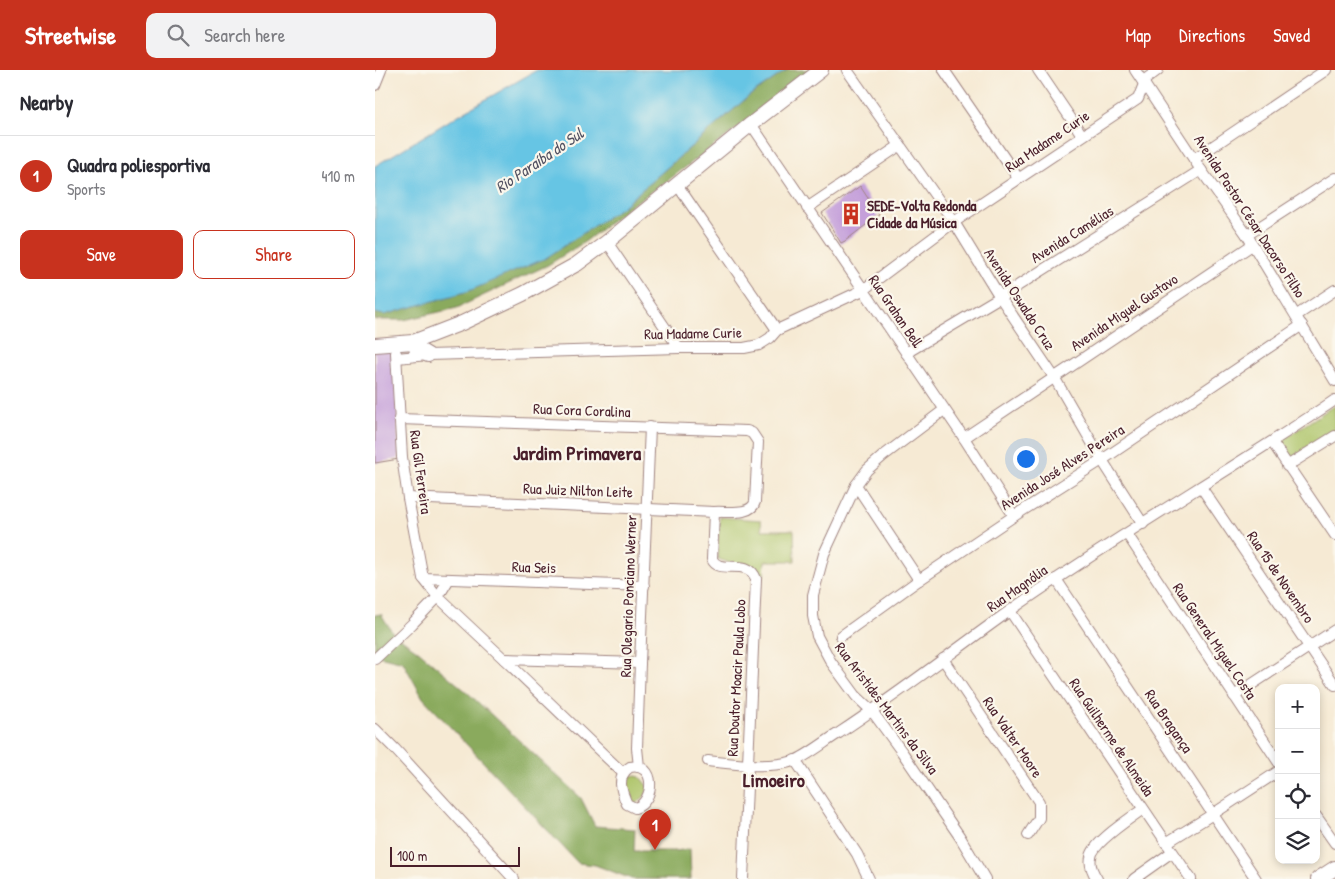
<!DOCTYPE html>
<html lang="en">
<head>
<meta charset="utf-8">
<style>
	:root { --surface:#fff; --page:#f2f2f3; --text:#2b2b33; --muted:#7c7c81; --line:#e1e1e2; --accent:#c8321e }
	body { margin:0; font-family:"Patrick Hand",sans-serif; background:var(--page); color:var(--text) }
	.controls { position:absolute; right:15px; bottom:15px; display:grid; overflow:hidden; border-radius:10px; box-shadow:0 2px 8px #0003 }
	.controls button { width:45px; height:45px; display:grid; place-items:center; padding:0; border:0; border-bottom:1px solid var(--line); background:var(--surface); color:var(--text); font:25px sans-serif }
	.scale { position:absolute; left:15px; bottom:12px; width:130px; box-sizing:border-box; padding-left:5px; border:2px solid #4a1f2b; border-top:0; font-size:14px; line-height:18px; white-space:nowrap; color:#4a1f2b; -webkit-text-stroke:4px #fbf7ec; paint-order:stroke }
	.you { position:absolute; left:650px; top:388px; width:18px; height:18px; margin:-12px; border:4px solid #fff; border-radius:50%; background:#1a73e8; box-shadow:0 0 0 8px #1a73e833 }
	.badge { display:grid; place-items:center; width:32px; height:32px; border-radius:50%; background:var(--accent); color:#fff; font-size:16px; font-weight:700 }
	.pin { position:absolute; translate:-50% -41px; filter:drop-shadow(0 1px 2px #0008) }
	.pin::after { content:''; position:absolute; top:26px; width:18px; height:15px; background:inherit; clip-path:polygon(0 0,100% 0,50% 100%) }
	.list { margin:0; padding:0; list-style:none }
	h2 { display:flex; justify-content:space-between; align-items:center; height:65px; margin:0; padding:0 20px; font-size:21px }
	h2 small { font-size:16px; font-weight:400; color:var(--muted) }
	.list li { display:grid; grid-template-columns:32px 1fr auto; gap:15px; align-items:center; box-sizing:border-box; height:80px; padding:0 20px; border-top:1px solid var(--line) }
	.list b { display:block; font-size:19px; white-space:nowrap }
	.list p { margin:0; font-size:16px; white-space:nowrap; color:var(--muted) }
	.list em { font-size:16px; font-style:normal; color:var(--muted) }
	.actions { display:flex; gap:10px; padding:15px 20px }
	.actions a { flex:1; padding:11px 0; border:1px solid var(--accent); border-radius:10px; text-align:center; font-size:18px; color:var(--accent) }
	.actions .main { background:var(--accent); color:#fff }
	.icon { flex:none; width:28px; height:28px; fill:none; stroke:currentColor; stroke-width:2; stroke-linecap:round; stroke-linejoin:round }
	.map { position:relative; flex:none; width:960px; height:809px; overflow:hidden }
	header { display:flex; align-items:center; gap:30px; box-sizing:border-box; height:70px; padding:0 25px; background:var(--accent); color:#fff }
	header strong { font-size:24px }
	nav { display:flex; gap:28px; margin-inline-start:auto; font-size:18px }
	.search { width:350px; height:45px; background:var(--page); display:flex; align-items:center; gap:12px; box-sizing:border-box; padding:0 18px; border-radius:10px; color:var(--muted); font-size:19px }
	main { display:flex }
	aside { flex:1; background:var(--surface) }
	.map>svg:first-child { display:block }
</style>
</head>
<body>
<header>
<strong>Streetwise</strong>
<div class="search"><svg class="icon" aria-label="search" viewBox="0 0 24 24"><circle cx="10" cy="10" r="6"/><path d="M15 15l6 6"/></svg>Search here</div>
<nav><a>Map</a><a>Directions</a><a>Saved</a></nav>
</header>
<main>
<aside>
<h2>Nearby<small></small></h2>
<ul class="list">
<li><span class="badge">1</span><div><b>Quadra poliesportiva</b><p>Sports</p></div><em>410 m</em></li>
</ul>
<div class="actions"><a class="main">Save</a><a>Share</a></div>
</aside>
<div class="map">
<svg width="960" height="809" viewBox="0 0 960 809">
	<rect width="100%" height="100%" fill="#fbf7ec"/>
	<filter id="ink" filterUnits="userSpaceOnUse"><feTurbulence type="fractalNoise" baseFrequency=".02" numOctaves="2"/><feDisplacementMap in="SourceGraphic" scale="10" xChannelSelector="R" yChannelSelector="G"/><feConvolveMatrix kernelMatrix="1 2 1 2 8 2 1 2 1" color-interpolation-filters="sRGB"/></filter>
	<filter id="wash" filterUnits="userSpaceOnUse"><feTurbulence type="fractalNoise" baseFrequency=".0096" numOctaves="4" result="noise"/><feDisplacementMap in="SourceGraphic" scale="20" xChannelSelector="R" yChannelSelector="G"/><feGaussianBlur stdDeviation="1.12" result="paint"/><feColorMatrix in="noise" values="0 0 0 0 0 0 0 0 0 0 0 0 0 0 0 0 0 1.4 0 .05"/><feComposite in="paint" operator="in"/></filter>
	<g filter="url(#wash)">
		<rect width="100%" height="100%" fill="#f6ead4"/>
		<!-- green -->
		<g fill="#adc469" stroke="#7c724a">
			<polygon points="960,335 960,363 915,390 904,372"/>
			<path d="M 345,447 L 386,450 L 387,460 L 419,460 L 420,491 L 390,491 L 389,506 C 385,503 381,498 376,496 C 365,490 353,495 342,488 Z"/>
			<polygon points="256,705 265,707 273,717 271,725 261,734 254,731 250,713"/>
		</g>
		<!-- forest -->
		<g fill="#8aaa5d" stroke="#6a6444">
			<polygon points="412,0 440,0 288,114 258,134 211,171 173,195 82,238 29,250 0,250 0,240 247,137 374,26"/>
			<polygon points="6,544 18,563 42,580 93,623 206,728 220,756 260,759 259,781 300,781 315,779 316,809 257,809 220,795 203,793 48,628 28,592 0,585 0,545"/>
		</g>
		<!-- water -->
		<polygon fill="#66c5e4" stroke="#587288" points="162,0 412,0 374,26 247,137 171,188 94,221 9,245 0,243 0,96 87,43"/>
		<g id="blocks">
			<!-- building -->
			<g fill="#c5a0da">
				<polygon points="485,116 504,145 470,171 466,173 447,143"/>
				<polygon points="0,279 15,281 20,286 24,389 0,393"/>
			</g>
		</g>
	</g>
	<g filter="url(#ink)">
		<use href="#blocks" fill-opacity="0" stroke="#a08480" stroke-width="1"/>
		<g fill="none" stroke-linecap="round" stroke-linejoin="round">
			<!-- street casing -->
			<g stroke="#a08480" stroke-width="12">
				<g id="street">
					<polyline points="472,0 579,152 625,227 679,307 727,390 768,454"/>
					<polyline points="569,0 643,108"/>
					<polyline points="663,0 707,65"/>
					<polyline points="760,0 826,100 872,165 960,311"/>
					<polyline points="0,15 6,0"/>
					<polyline points="376,54 589,368 639,446"/>
					<polyline points="819,89 951,0"/>
					<polyline points="303,116 402,260"/>
					<polyline points="432,138 524,76"/>
					<polyline points="872,165 960,108"/>
					<polyline points="232,172 304,278"/>
					<polyline points="922,245 960,220"/>
					<polyline points="531,283 625,227 826,100"/>
					<polyline points="22,288 53,285 304,278 369,278 384,275 395,268 402,260 488,220 579,152 763,29 771,9 783,0"/>
					<polyline points="569,340 508,386 492,400 481,415 449,484 438,525 438,546 442,566 456,592 481,626 497,641 527,682 585,767 610,809"/>
					<path d="M 24,349 L 372,361 L 377,363 L 383,372 L 380,432 C 376,446 351,441 339,442 L 33,428"/>
					<polyline points="589,368 877,175"/>
					<polyline points="897,372 960,465"/>
					<polyline points="912,396 960,366"/>
					<polyline points="481,415 544,510"/>
					<polyline points="826,417 960,615"/>
					<path d="M 339,442 L 337,489 C 344,506 373,486 381,509 L 368,809"/>
					<polyline points="752,464 904,693"/>
					<polyline points="48,508 269,516"/>
					<polyline points="74,509 63,527 129,589 248,703"/>
					<polyline points="681,509 881,809"/>
					<polyline points="635,541 816,809"/>
					<polyline points="466,566 544,510 639,446 727,390 927,255"/>
					<polyline points="0,589 37,554 63,527 48,508 33,428 27,387 21,283"/>
					<polyline points="129,589 265,593"/>
					<polyline points="568,589 664,732 664,748 653,765"/>
					<polyline points="859,626 960,560"/>
					<polyline points="0,659 20,679 139,809"/>
					<polyline points="420,690 482,784 494,809"/>
					<path d="M 333,691 C 360,694 392,699 419,691 C 431,687 452,670 464,663 C 522,625 577,582 633,542 C 739,467 852,403 960,330"/>
					<path d="M 255,697 C 282,692 280,732 260,738 L 252,734 C 246,721 241,706 255,697 Z"/>
					<polyline points="264,697 262,678 265,593 275,357"/>
					<polyline points="941,746 960,773"/>
					<polyline points="791,773 838,744 904,701"/>
					<path d="M 722,809 C 718,803 714,795 716,787 C 718,772 756,748 768,739"/>
					<polyline points="759,809 797,782"/>
				</g>
			</g>
			<!-- secondary casing -->
			<g stroke="#a08480" stroke-width="16">
				<g id="secondary">
					<polyline points="38,272 41,278 53,285"/>
					<polyline points="0,275 38,272 87,253 148,224 202,194 232,172 376,54 446,0"/>
					<polyline points="943,809 960,798"/>
				</g>
			</g>
			<!-- street -->
			<use href="#street" stroke="#fff" stroke-width="10"/>
			<!-- secondary -->
			<use href="#secondary" stroke="#fff" stroke-width="14"/>
		</g>
	</g>
	<!-- icons -->
	<defs>
		<g id="building-bare" transform="scale(1.725)"><path d="M-4-6H4V6H1V3H-1V6H-4ZM-2.5-4.3h1.7v1.8h-1.7ZM.8-4.3h1.7v1.8H.8ZM-2.5-1h1.7V.8h-1.7ZM.8-1h1.7V.8H.8Z" fill="#c8321e" stroke="#fbf7ec" stroke-width="2.5" paint-order="stroke"/></g>
	</defs>
	<g fill-rule="evenodd">
		<use href="#building-bare" x="476" y="144"/>
	</g>
	<g text-anchor="middle" dominant-baseline="central" stroke-width="4.5" stroke-linejoin="round" paint-order="stroke">
		<!-- street labels -->
		<g font-size="15" fill="#4a1f2b" stroke="#fbf7ec">
			<text transform="translate(672 71) rotate(-34)">Rua Madame Curie</text>
			<text transform="translate(875 146) rotate(57)">Avenida Pastor César Dacorso Filho</text>
			<text transform="translate(697 164) rotate(-32)">Avenida Camélias</text>
			<text transform="translate(645 229) rotate(57)">Avenida Oswaldo Cruz</text>
			<text transform="translate(521 241) rotate(56)">Rua Grahan Bell</text>
			<text transform="translate(749 242) rotate(-34)">Avenida Miguel Gustavo</text>
			<text transform="translate(318 263) rotate(-1)">Rua Madame Curie</text>
			<text transform="translate(207 340) rotate(2)">Rua Cora Coralina</text>
			<text transform="translate(687 397) rotate(-33)">Avenida José Alves Pereira</text>
			<text transform="translate(46 402) rotate(82)">Rua Gil Ferreira</text>
			<text transform="translate(203 420) rotate(2)">Rua Juiz Nilton Leite</text>
			<text transform="translate(159 497) rotate(2)">Rua Seis</text>
			<text transform="translate(906 507) rotate(56)">Rua 15 de Novembro</text>
			<text transform="translate(642 518) rotate(-35)">Rua Magnólia</text>
			<text transform="translate(253 526) rotate(-88)">Rua Olegario Ponciano Werner</text>
			<text transform="translate(840 571) rotate(56)">Rua General Miguel Costa</text>
			<text transform="translate(361 608) rotate(-87)">Rua Doutor Moacir Paula Lobo</text>
			<text transform="translate(512 638) rotate(53)">Rua Aristides Martins da Silva</text>
			<text transform="translate(794 651) rotate(56)">Rua Bragança</text>
			<text transform="translate(638 667) rotate(56)">Rua Valter Moore</text>
			<text transform="translate(737 667) rotate(56)">Rua Guilherme de Almeida</text>
		</g>
		<!-- poi labels -->
		<g font-size="15" font-weight="bold" fill="#4a1f2b" stroke="#fbf7ec" text-anchor="start">
			<text x="492" y="135">SEDE-Volta Redonda<tspan x="492" dy="17">Cidade da Música</tspan></text>
		</g>
		<!-- water labels -->
		<g font-size="16" font-style="italic" fill="#525162" stroke="#fbf7ec">
			<text transform="translate(164 90) rotate(-34)">Rio Paraíba do Sul</text>
		</g>
		<!-- district labels -->
		<g font-size="20" font-weight="bold" fill="#4a1f2b" stroke="#fbf7ec">
			<text x="202" y="382">Jardim Primavera</text>
			<text x="399" y="709">Limoeiro</text>
		</g>
	</g>
</svg>
<div class="controls">
<button>+</button>
<button>−</button>
<button><svg class="icon" aria-label="locate" viewBox="0 0 24 24"><circle cx="12" cy="12" r="6"/><path d="M12 2v4M12 18v4M2 12h4M18 12h4"/></svg></button>
<button><svg class="icon" aria-label="layers" viewBox="0 0 24 24"><path d="M12 4l9 5-9 5-9-5zM3 14l9 5 9-5"/></svg></button>
</div>
<div class="scale">100 m</div>
<div class="you"></div>
<div class="pin badge" style="left:280px;top:780px">1</div>
</div>
</main>
</body>
</html>
